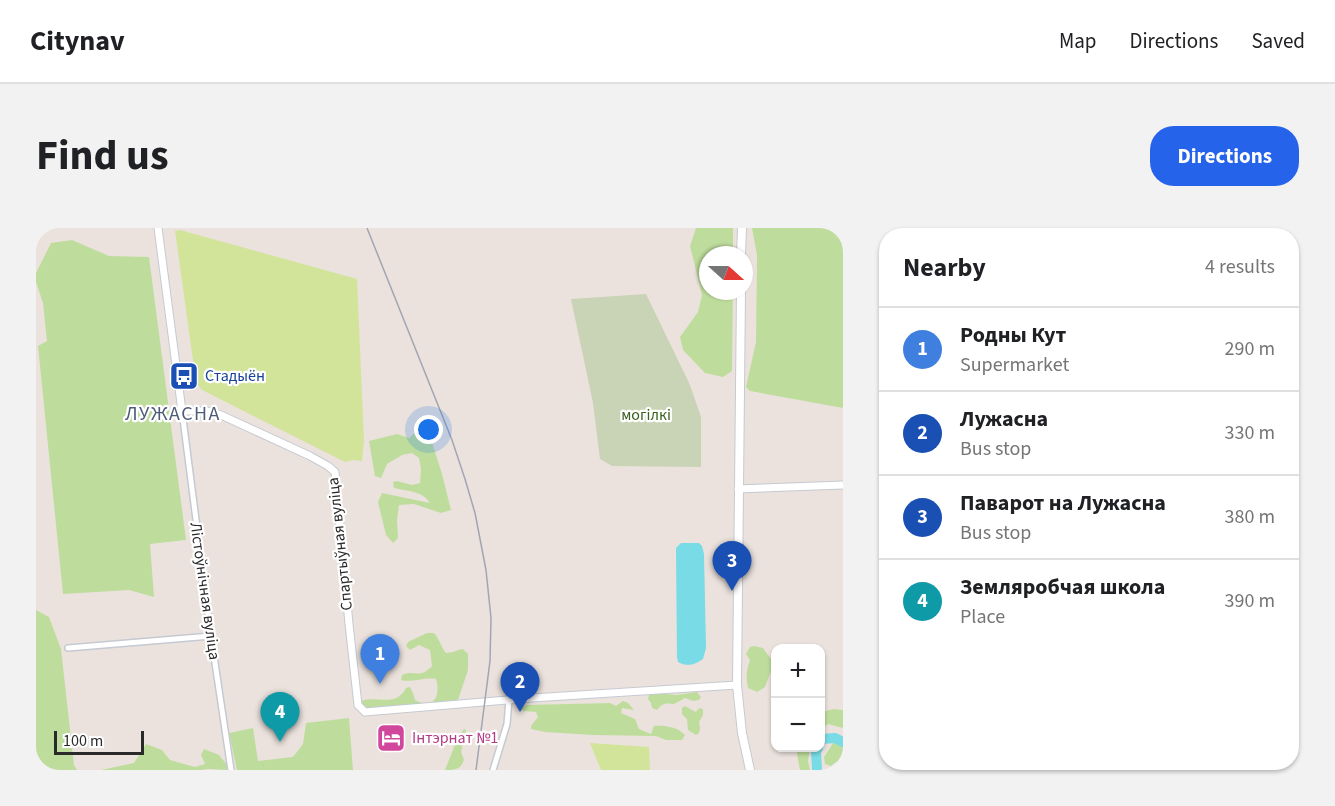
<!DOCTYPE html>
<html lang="en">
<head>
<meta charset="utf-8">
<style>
	:root { --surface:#fff; --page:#f2f2f2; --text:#202124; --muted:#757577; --line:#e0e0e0; --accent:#2563eb }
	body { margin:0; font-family:"Source Sans 3",sans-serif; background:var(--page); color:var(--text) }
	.controls { position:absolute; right:18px; bottom:18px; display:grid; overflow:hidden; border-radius:12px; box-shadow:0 2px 4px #0004 }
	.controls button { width:54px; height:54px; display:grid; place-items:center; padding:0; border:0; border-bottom:2px solid var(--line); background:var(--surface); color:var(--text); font:30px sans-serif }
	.compass { position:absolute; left:663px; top:18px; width:54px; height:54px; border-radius:50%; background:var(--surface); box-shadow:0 2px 4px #0004; rotate:111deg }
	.scale { position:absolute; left:18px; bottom:15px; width:90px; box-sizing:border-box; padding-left:6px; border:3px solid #2a2a2a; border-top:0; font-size:16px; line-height:21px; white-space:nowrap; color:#2a2a2a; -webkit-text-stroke:4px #fff; paint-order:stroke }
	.you { position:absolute; left:393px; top:202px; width:21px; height:21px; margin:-15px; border:4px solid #fff; border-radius:50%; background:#1a73e8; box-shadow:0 0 0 9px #1a73e833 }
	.badge { display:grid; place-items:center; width:39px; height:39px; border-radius:50%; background:var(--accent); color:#fff; font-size:20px; font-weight:700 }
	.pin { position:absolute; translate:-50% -50px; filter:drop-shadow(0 2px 3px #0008) }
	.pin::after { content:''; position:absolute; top:32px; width:21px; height:18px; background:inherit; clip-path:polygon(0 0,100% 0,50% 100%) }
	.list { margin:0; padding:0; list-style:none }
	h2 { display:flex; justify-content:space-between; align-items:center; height:78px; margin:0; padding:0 24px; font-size:26px }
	h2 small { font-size:20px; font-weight:400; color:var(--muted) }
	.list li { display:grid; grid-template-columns:39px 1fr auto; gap:18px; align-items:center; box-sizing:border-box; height:84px; padding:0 24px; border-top:2px solid var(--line) }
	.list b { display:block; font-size:22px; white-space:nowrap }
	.list p { margin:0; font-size:20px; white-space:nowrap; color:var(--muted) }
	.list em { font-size:20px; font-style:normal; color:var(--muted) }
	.map { position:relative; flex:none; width:807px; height:542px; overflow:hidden; border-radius:24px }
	header { display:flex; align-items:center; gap:36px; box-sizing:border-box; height:84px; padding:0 30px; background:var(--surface); border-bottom:2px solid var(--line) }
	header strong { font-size:28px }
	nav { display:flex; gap:33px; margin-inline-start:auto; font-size:21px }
	.intro { display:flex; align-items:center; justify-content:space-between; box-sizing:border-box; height:144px; padding:0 36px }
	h1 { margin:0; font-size:42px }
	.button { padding:15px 27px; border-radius:24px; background:var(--accent); color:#fff; font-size:21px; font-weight:700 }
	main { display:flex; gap:36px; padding:0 36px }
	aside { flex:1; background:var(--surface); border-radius:24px; box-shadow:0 2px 4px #0004 }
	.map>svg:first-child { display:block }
</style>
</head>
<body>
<header>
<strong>Citynav</strong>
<nav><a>Map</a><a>Directions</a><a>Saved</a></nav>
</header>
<div class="intro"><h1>Find us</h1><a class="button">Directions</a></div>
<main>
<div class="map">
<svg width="807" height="542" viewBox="0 0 807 542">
	<rect width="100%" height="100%" fill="#ebe2dd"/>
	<!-- green -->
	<g fill="#bedd9d">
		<polygon points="660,0 697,0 697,27 672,27 672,63 697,63 696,143 687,149 669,145 647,122 644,109 662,84 666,67 654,18"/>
		<polygon points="716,0 807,0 807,180 714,163 710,159 720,114 721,27"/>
		<polygon points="36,12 73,28 113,29 150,312 114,316 118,369 93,362 27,366 2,118 11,113 7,75 0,54 0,45 15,15"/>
		<path d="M 384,200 L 392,202 L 406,246 L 415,282 L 405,285 L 378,276 L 363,277 L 361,292 L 362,310 L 357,315 L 350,307 L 342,274 L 346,265 L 394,275 C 387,263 371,263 358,260 L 357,254 L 361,253 L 376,257 L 384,255 L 385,241 L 383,230 L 376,225 L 366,227 L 351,236 L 345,250 L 339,248 L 333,213 L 361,206 L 373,210 Z"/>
		<polygon points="0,382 13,389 25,421 38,537 41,542 0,542"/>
		<path d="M 391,405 L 398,405 C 404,412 405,419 410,425 C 417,425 420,422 427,421 L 432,426 L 432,442 L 422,472 L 414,475 L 332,482 L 327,480 L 325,473 C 341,467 360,480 370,460 L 374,459 L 377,465 L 379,472 C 398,482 405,468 400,451 C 388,449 376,455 365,452 L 366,447 C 378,441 383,452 396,438 L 394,422 L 383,417 L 374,422 L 370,418 L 372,414 Z"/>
		<path d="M 718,418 L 727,420 L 735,431 L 735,443 L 729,459 L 721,464 L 712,460 C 710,449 710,443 714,432 L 710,426 L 714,419 Z"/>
		<path d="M 661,464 L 665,469 L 663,472 L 657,473 L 649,470 L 638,476 C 631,475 626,475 621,482 L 616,480 L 615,475 L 612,471 L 613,467 L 621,465 L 640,467 Z"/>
		<path d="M 587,473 L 592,475 L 598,482 L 586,480 L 585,485 L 599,491 L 603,501 L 615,506 L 618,498 C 628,497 642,499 649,507 L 646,512 L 630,512 L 620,508 L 557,507 L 509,504 L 495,501 L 495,498 L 502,489 L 500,484 L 488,483 L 485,481 L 490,477 L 574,475 L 580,478 Z"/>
		<polygon points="649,478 660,484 663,480 667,481 667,487 663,494 664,500 663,505 660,507 652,502 651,491 646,486 646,480"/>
		<polygon points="798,481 807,482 807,500 792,496 785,501 785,484"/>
		<polygon points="313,490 317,542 201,542 193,505 217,500 222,533 257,529 267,516 270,495"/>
		<path d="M 428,501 L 430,502 L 425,524 L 428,532 C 424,542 419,542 409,542 L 422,509 Z"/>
		<polygon points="797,515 803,515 807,517 807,533 800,534 795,538 789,536 788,529"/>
		<path d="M 110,516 L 126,522 L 134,532 L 159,539 L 169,536 L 165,527 L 168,521 L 183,527 L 192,538 L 192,542 C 182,542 174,540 165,542 L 65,542 L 98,535 Z"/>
		<polygon points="761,520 774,520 772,533 774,542 764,542 761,526"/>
	</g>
	<!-- cemetery -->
	<polygon fill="#c9d3b5" points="610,66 654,157 665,189 665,239 576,238 564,231 557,175 535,71"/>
	<!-- pitch -->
	<g fill="#d2e49a">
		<polygon points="144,2 321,51 328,213 326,233 317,232 309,234 166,162 160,154 139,3"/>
		<polygon points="554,515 613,519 614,542 565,542"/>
	</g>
	<!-- water -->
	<path fill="#78dbe5" d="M 645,315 L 663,315 L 666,318 L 668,326 L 670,420 L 667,431 C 658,437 652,439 642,434 L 641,429 L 640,320 Z"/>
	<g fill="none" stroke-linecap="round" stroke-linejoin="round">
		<!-- river -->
		<g stroke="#78dbe5" stroke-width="10">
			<polyline points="784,512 785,511 799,510 807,514"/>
			<polyline points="781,542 780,523 782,520"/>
		</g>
		<!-- minor casing -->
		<g stroke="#c5cad2" stroke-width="8">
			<g id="minor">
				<polyline points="146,183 175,408 195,542"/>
				<polyline points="32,420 175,408"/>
				<polyline points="457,542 471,496 473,472"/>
			</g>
		</g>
		<!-- tertiary casing -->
		<g stroke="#c5cad2" stroke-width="9">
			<g id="tertiary">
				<polyline points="122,0 146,183 170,183 185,187 274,228 292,238 299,244 313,396 322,477 329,484 496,470 701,457"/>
				<polyline points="702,261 807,257"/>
			</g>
		</g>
		<!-- secondary casing -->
		<g stroke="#c5cad2" stroke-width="10">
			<g id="secondary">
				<polyline points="705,27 706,0"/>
				<polyline points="705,63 701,457 706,505 714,542"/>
			</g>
		</g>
		<!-- minor -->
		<use href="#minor" stroke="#fff" stroke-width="5"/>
		<!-- tertiary -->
		<use href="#tertiary" stroke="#fff" stroke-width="7"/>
		<!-- secondary -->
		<use href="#secondary" stroke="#fff" stroke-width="8"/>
		<!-- rail -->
		<polyline stroke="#a0a6b3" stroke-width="1.5" points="331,0 416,212 429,251 439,285 450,342 455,390 454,433 440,542"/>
	</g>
	<!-- icons -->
	<defs>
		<g id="bus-square" transform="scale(1.5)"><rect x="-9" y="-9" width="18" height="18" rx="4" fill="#1a4fb4" stroke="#fff"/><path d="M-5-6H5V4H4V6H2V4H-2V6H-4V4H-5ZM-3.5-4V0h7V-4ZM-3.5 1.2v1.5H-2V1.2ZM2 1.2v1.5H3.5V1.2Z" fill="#fff"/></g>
		<g id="hotel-square" transform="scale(1.5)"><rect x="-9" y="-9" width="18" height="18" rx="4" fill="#d1479c" stroke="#fff"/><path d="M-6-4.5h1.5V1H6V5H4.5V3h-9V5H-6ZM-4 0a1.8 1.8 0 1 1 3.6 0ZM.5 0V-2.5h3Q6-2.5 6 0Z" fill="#fff"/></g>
	</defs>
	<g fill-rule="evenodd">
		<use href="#bus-square" x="148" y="148"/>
		<use href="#hotel-square" x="355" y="510"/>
	</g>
	<g text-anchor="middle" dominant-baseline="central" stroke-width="4.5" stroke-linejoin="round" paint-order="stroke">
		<!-- transit labels -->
		<g font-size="16" fill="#164399" stroke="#fff" text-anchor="start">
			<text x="169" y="148">Стадыён</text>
		</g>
		<!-- park labels -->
		<g font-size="16" fill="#39611f" stroke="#fff">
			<text x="610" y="187">могілкі</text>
		</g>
		<!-- street labels -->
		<g font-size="16" fill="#2a2a2a" stroke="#fff">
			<text transform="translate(304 316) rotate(-96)">Спартыўная вуліца</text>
			<text transform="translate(169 363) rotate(82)">Лістоўнічная вуліца</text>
		</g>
		<!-- hotel labels -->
		<g font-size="16" fill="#b23c85" stroke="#fff" text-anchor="start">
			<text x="376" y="510">Інтэрнат №1</text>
		</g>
		<!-- quarter labels -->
		<g font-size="20" letter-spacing="1.5" fill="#4e5c77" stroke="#fff">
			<text x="137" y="186">ЛУЖАСНА</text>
		</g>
	</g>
</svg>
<div class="controls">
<button>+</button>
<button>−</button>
</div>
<svg class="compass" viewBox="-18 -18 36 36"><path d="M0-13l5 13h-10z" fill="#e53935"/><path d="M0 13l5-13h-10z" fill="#757577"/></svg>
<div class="scale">100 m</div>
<div class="you"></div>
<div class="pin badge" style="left:344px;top:456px;background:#3f7fe0">1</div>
<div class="pin badge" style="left:484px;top:484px;background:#1a4fb4">2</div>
<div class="pin badge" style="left:696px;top:363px;background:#1a4fb4">3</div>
<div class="pin badge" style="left:244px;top:514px;background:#0f9aa8">4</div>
</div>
<aside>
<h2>Nearby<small>4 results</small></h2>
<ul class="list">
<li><span class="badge" style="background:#3f7fe0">1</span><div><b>Родны Кут</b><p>Supermarket</p></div><em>290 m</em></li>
<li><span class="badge" style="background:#1a4fb4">2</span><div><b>Лужасна</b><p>Bus stop</p></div><em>330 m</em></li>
<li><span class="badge" style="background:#1a4fb4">3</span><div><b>Паварот на Лужасна</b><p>Bus stop</p></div><em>380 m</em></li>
<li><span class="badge" style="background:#0f9aa8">4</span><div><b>Земляробчая школа</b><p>Place</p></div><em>390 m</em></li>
</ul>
</aside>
</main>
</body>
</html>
